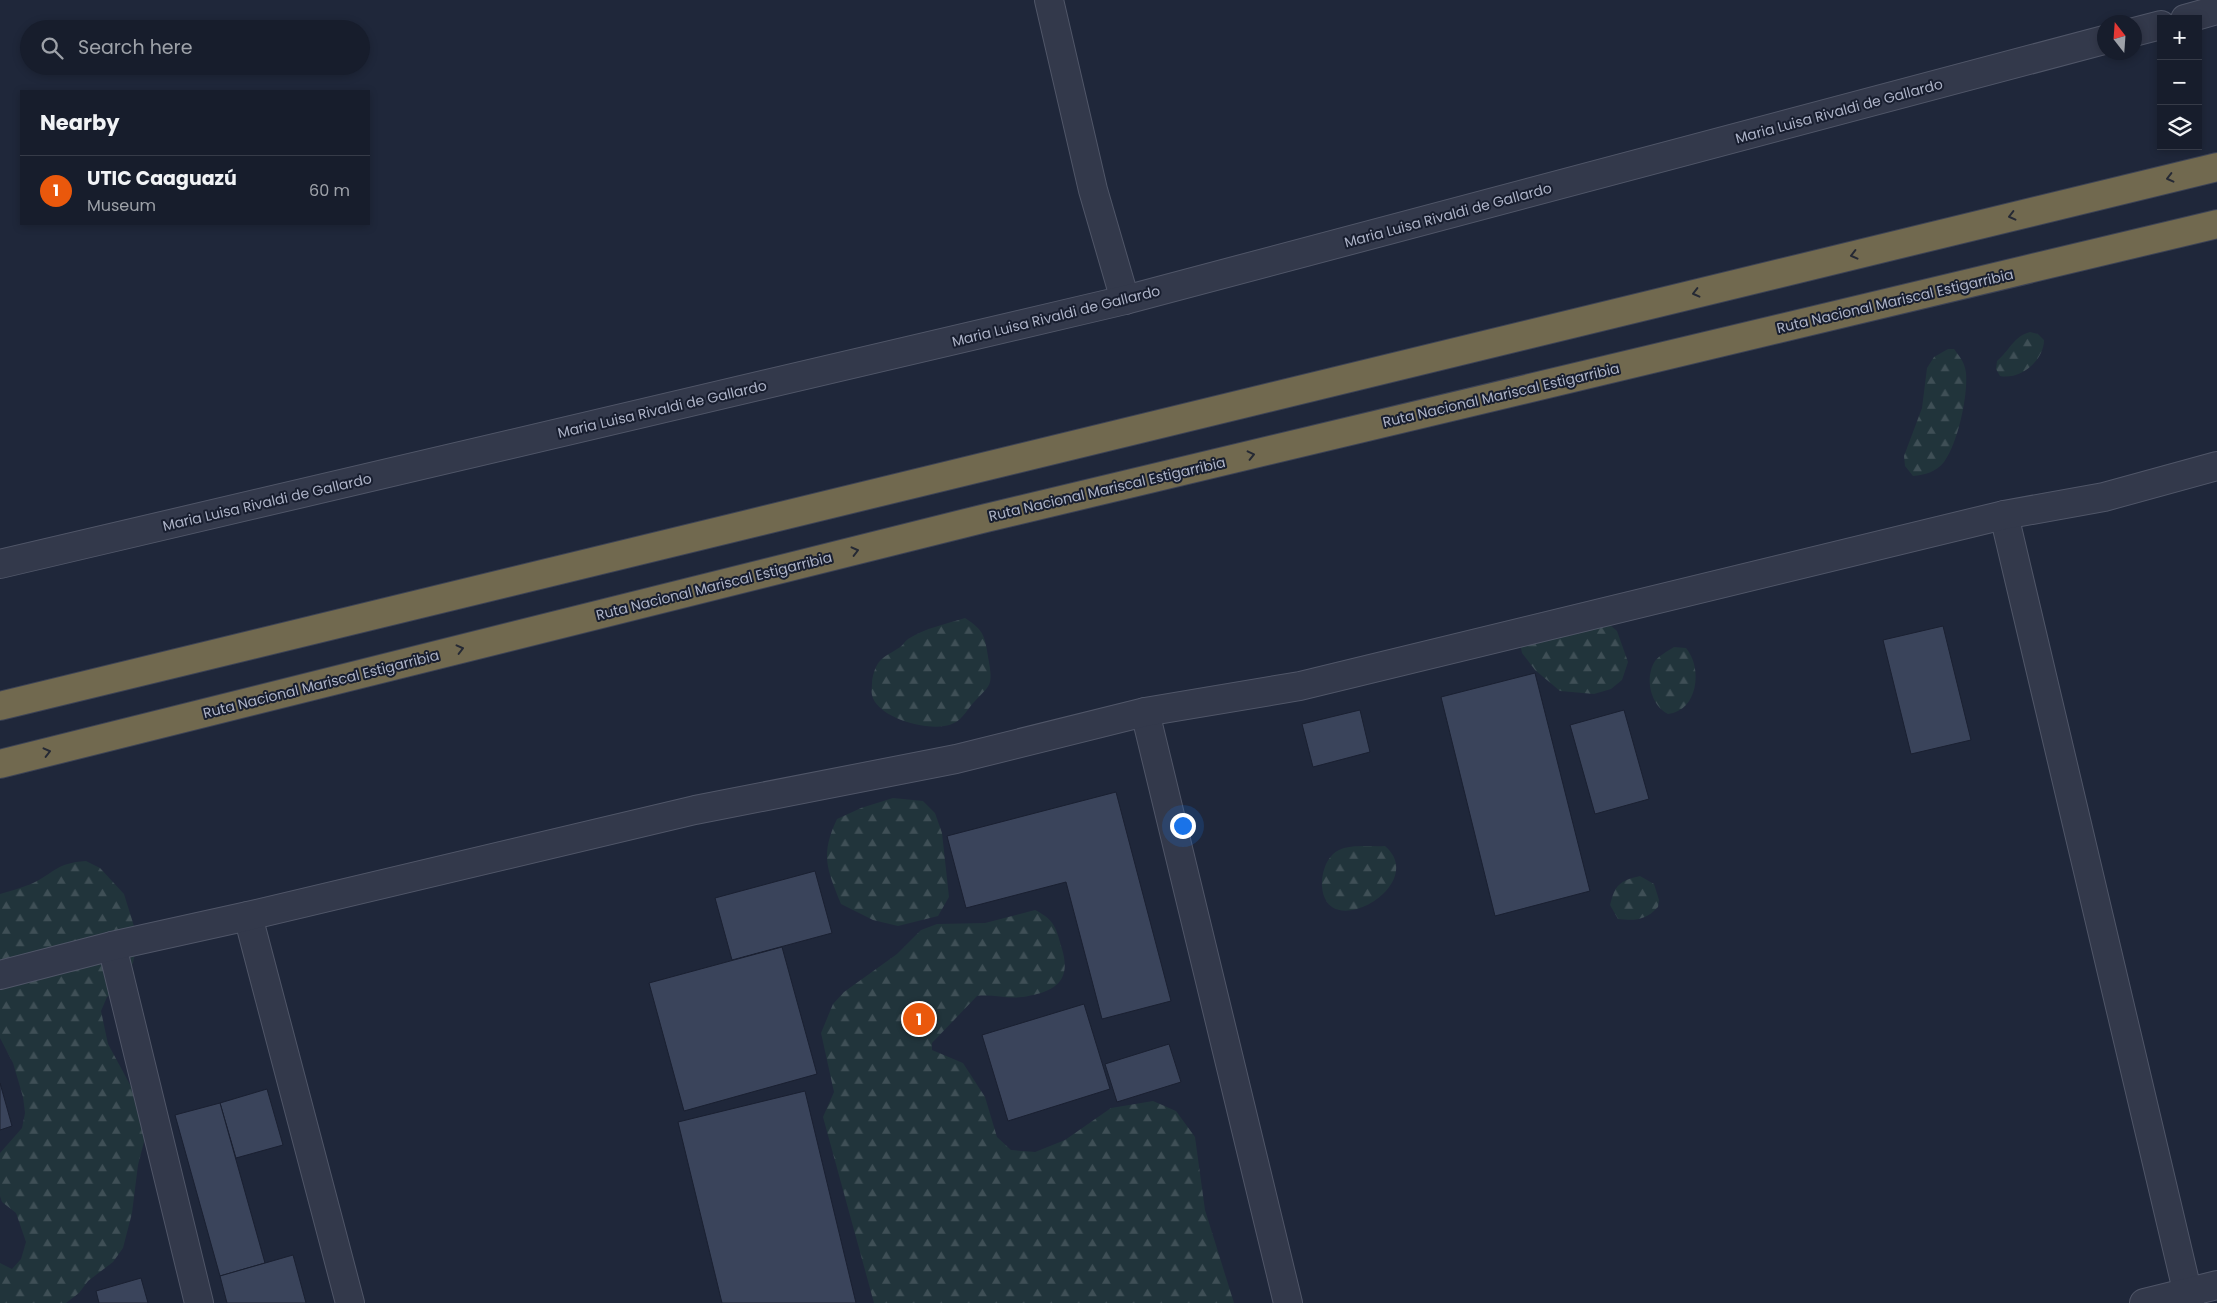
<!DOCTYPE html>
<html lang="en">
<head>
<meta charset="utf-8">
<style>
	:root { --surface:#171d2c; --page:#242a38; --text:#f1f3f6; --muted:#9ea2a9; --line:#363b48; --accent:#ea580c }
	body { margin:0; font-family:Poppins,sans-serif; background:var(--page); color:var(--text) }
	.controls { position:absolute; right:15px; top:15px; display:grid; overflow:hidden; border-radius:0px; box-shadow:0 2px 8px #0003 }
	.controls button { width:45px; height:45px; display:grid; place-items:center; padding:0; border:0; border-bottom:1px solid var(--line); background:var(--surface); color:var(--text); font:25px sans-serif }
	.compass { position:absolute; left:2097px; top:15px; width:45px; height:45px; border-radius:50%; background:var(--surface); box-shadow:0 2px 8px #0003; rotate:343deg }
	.you { position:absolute; left:1182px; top:825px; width:18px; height:18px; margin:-12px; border:4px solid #fff; border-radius:50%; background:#1a73e8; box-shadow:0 0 0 8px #1a73e833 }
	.badge { display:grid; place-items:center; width:32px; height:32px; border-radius:50%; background:var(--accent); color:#fff; font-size:16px; font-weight:700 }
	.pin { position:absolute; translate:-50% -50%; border:2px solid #fff; box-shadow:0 1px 5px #0006 }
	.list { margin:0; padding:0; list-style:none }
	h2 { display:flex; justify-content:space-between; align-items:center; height:65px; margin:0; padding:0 20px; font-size:21px }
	h2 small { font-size:16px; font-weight:400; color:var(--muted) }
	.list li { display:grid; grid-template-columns:32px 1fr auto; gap:15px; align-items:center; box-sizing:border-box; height:70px; padding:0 20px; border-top:1px solid var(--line) }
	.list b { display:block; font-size:19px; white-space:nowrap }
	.list p { margin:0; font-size:16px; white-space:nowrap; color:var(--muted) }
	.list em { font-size:16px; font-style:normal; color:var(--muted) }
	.icon { flex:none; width:28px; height:28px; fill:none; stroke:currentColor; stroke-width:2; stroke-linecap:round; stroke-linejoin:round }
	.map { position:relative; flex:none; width:2217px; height:1303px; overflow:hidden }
	.search { position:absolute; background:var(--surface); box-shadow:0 2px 8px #0003; left:20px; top:20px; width:350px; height:55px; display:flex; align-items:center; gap:12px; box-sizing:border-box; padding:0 18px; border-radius:28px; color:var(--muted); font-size:19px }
	.panel { position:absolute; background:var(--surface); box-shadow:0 2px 8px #0003; left:20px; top:90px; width:350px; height:135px; border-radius:0px }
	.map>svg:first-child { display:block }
</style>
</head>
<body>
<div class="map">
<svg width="2217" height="1303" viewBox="0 0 2217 1303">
	<defs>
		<pattern id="forest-firs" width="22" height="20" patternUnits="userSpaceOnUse" patternTransform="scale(1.25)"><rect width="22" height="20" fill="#21343b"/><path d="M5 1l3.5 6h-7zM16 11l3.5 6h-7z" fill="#3f4f56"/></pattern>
	</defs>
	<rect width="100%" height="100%" fill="#1f273a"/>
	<!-- forest -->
	<g fill="url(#forest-firs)">
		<path d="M 2030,332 L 2038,334 L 2044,340 C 2044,361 2020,380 2000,376 L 1996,369 L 1997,361 C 2009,351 2014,336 2030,332 Z"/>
		<path d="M 1948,349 L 1954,349 C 1960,357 1965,363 1966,373 C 1968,396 1958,443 1944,462 C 1936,472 1925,475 1913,476 L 1905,466 L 1904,456 L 1922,408 L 1927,368 L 1934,357 Z"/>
		<polygon points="1576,611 1603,619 1617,631 1628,662 1622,680 1611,689 1594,694 1560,691 1535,670 1522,653 1520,643 1528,622 1547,612"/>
		<path d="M 965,618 C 986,631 985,639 989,662 C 993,686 990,685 975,701 C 969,707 962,720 954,723 C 934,734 877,719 872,695 C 871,691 872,687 872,683 C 872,677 875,667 879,662 C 884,656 891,653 897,649 C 902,647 904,642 908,639 C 925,628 946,624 965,618 Z"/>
		<path d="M 1674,647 L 1686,648 C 1703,668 1698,711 1668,714 C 1651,706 1644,678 1655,661 C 1660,655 1668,651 1674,647 Z"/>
		<path d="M 893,798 L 923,801 L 935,813 L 942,833 L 949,897 L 938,916 L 898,926 L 873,920 L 841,904 C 827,869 820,855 837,819 L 861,808 Z"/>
		<path d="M 1385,846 C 1422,878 1358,924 1332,907 C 1315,895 1321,858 1339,850 C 1353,844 1370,847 1385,846 Z"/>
		<path d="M 86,861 L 100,868 L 124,894 L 138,939 L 133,963 L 116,992 L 107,997 L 101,1011 L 108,1044 L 140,1103 L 146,1134 L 138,1165 L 132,1213 L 123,1248 L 113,1262 L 88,1281 L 79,1293 L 66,1303 L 0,1303 L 0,1263 L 12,1269 L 21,1259 L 26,1242 L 16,1213 L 2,1202 L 0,1196 L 0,1153 L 22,1128 L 25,1113 L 23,1097 L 13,1063 L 0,1038 L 0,894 C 10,891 21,888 31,884 C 55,873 55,863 86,861 Z"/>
		<path d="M 1640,876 L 1654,884 L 1659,900 L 1658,907 C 1646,920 1636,921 1618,919 L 1610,905 C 1615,885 1619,881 1640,876 Z"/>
		<path d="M 1035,910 C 1055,920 1056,928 1062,949 C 1072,982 1054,992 1023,997 C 1008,999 992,994 977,996 L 932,1043 L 932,1050 L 963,1063 L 985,1097 L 997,1137 L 1011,1150 L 1035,1152 L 1065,1140 L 1111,1108 L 1153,1101 L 1176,1111 L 1195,1137 L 1205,1210 L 1234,1303 L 874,1303 L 823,1117 L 834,1092 L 821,1033 L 833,1004 L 844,992 L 897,954 L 921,930 L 937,924 L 985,923 Z"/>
	</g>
	<!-- building -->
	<g fill="#3a445b" stroke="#1a2031">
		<polygon points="1943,626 1971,740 1911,754 1883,640"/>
		<polygon points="1535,673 1590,891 1495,916 1441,697"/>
		<polygon points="1360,710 1370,752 1313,767 1302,724"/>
		<polygon points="1624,710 1649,799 1595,814 1570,725"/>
		<polygon points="1116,792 1171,1001 1102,1019 1066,882 966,908 947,836"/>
		<polygon points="815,871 832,933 732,960 715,898"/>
		<polygon points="782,947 817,1074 684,1111 649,983"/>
		<polygon points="1084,1004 1110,1089 1008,1121 982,1035"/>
		<polygon points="1169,1044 1181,1082 1117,1102 1105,1064"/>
		<polygon points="0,1083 12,1126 0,1130"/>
		<polygon points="267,1089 283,1145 236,1158 220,1103"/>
		<polygon points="805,1091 856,1303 722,1303 678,1122"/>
		<polygon points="220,1103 265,1263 220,1276 175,1115"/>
		<polygon points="293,1255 306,1303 227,1303 220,1276"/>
		<polygon points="141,1278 148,1303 99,1303 96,1291"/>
	</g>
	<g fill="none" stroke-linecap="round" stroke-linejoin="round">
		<!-- minor casing -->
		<g stroke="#505668" stroke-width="30">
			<g id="minor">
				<polyline points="1049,0 1093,190 1125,300"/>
				<polyline points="2185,19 2217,10"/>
				<polyline points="2134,32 2161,25"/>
				<polyline points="2004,515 2190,1303"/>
				<polyline points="0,564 1125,300 2104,40"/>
				<polyline points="1145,712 1288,1303"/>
				<polyline points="248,916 350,1303"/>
				<polyline points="112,946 199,1303"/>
				<polyline points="0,975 112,946 248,916 695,810 956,759 1145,712 1300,686 2004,515 2104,497 2217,466"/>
				<polyline points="2144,1303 2217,1285"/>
			</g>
		</g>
		<!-- highway casing -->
		<g stroke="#3d4355" stroke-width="30">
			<g id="highway">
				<polyline points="0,706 2217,167"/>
				<polyline points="0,764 986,518 2217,224"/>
			</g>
		</g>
		<!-- minor -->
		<use href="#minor" stroke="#33394b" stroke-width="28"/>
		<!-- highway -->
		<use href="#highway" stroke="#71694f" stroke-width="28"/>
	</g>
	<!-- one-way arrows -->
	<defs><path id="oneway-chevron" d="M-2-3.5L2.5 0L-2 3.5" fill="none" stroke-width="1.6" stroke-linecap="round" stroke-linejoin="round" transform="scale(1.25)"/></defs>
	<g stroke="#252934">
		<use href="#oneway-chevron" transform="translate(2170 178) rotate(166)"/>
		<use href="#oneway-chevron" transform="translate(2012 216) rotate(166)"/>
		<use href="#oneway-chevron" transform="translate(1854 255) rotate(166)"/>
		<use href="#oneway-chevron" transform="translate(1696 293) rotate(166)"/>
		<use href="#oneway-chevron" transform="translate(1251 455) rotate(-13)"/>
		<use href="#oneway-chevron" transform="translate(855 551) rotate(-14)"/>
		<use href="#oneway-chevron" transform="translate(460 649) rotate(-14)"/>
		<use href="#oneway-chevron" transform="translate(47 752) rotate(-14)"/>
	</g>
	<g text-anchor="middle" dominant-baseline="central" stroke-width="4" stroke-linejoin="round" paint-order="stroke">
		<!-- street labels -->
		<g font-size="14" fill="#adb3c7" stroke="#181e2f">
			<text transform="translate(1839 111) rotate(-15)">Maria Luisa Rivaldi de Gallardo</text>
			<text transform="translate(1448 215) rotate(-15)">Maria Luisa Rivaldi de Gallardo</text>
			<text transform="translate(1895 301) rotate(-13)">Ruta Nacional Mariscal Estigarribia</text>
			<text transform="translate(1056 316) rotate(-14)">Maria Luisa Rivaldi de Gallardo</text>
			<text transform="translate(1501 395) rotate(-13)">Ruta Nacional Mariscal Estigarribia</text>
			<text transform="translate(662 409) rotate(-13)">Maria Luisa Rivaldi de Gallardo</text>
			<text transform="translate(1107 489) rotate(-13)">Ruta Nacional Mariscal Estigarribia</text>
			<text transform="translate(267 502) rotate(-13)">Maria Luisa Rivaldi de Gallardo</text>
			<text transform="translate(714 586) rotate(-14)">Ruta Nacional Mariscal Estigarribia</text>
			<text transform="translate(321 684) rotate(-14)">Ruta Nacional Mariscal Estigarribia</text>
		</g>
	</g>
</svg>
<div class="controls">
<button>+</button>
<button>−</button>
<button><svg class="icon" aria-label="layers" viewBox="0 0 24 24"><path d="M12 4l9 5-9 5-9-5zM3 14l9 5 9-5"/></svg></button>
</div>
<svg class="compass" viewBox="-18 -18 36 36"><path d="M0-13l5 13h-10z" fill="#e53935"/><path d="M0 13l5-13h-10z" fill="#9ea2a9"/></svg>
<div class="you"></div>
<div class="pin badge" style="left:919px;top:1019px">1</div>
<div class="search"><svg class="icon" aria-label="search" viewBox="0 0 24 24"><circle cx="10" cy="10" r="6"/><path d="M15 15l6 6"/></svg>Search here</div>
<section class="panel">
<h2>Nearby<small></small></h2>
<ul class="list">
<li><span class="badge">1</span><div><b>UTIC Caaguazú</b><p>Museum</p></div><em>60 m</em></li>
</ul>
</section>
</div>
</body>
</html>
